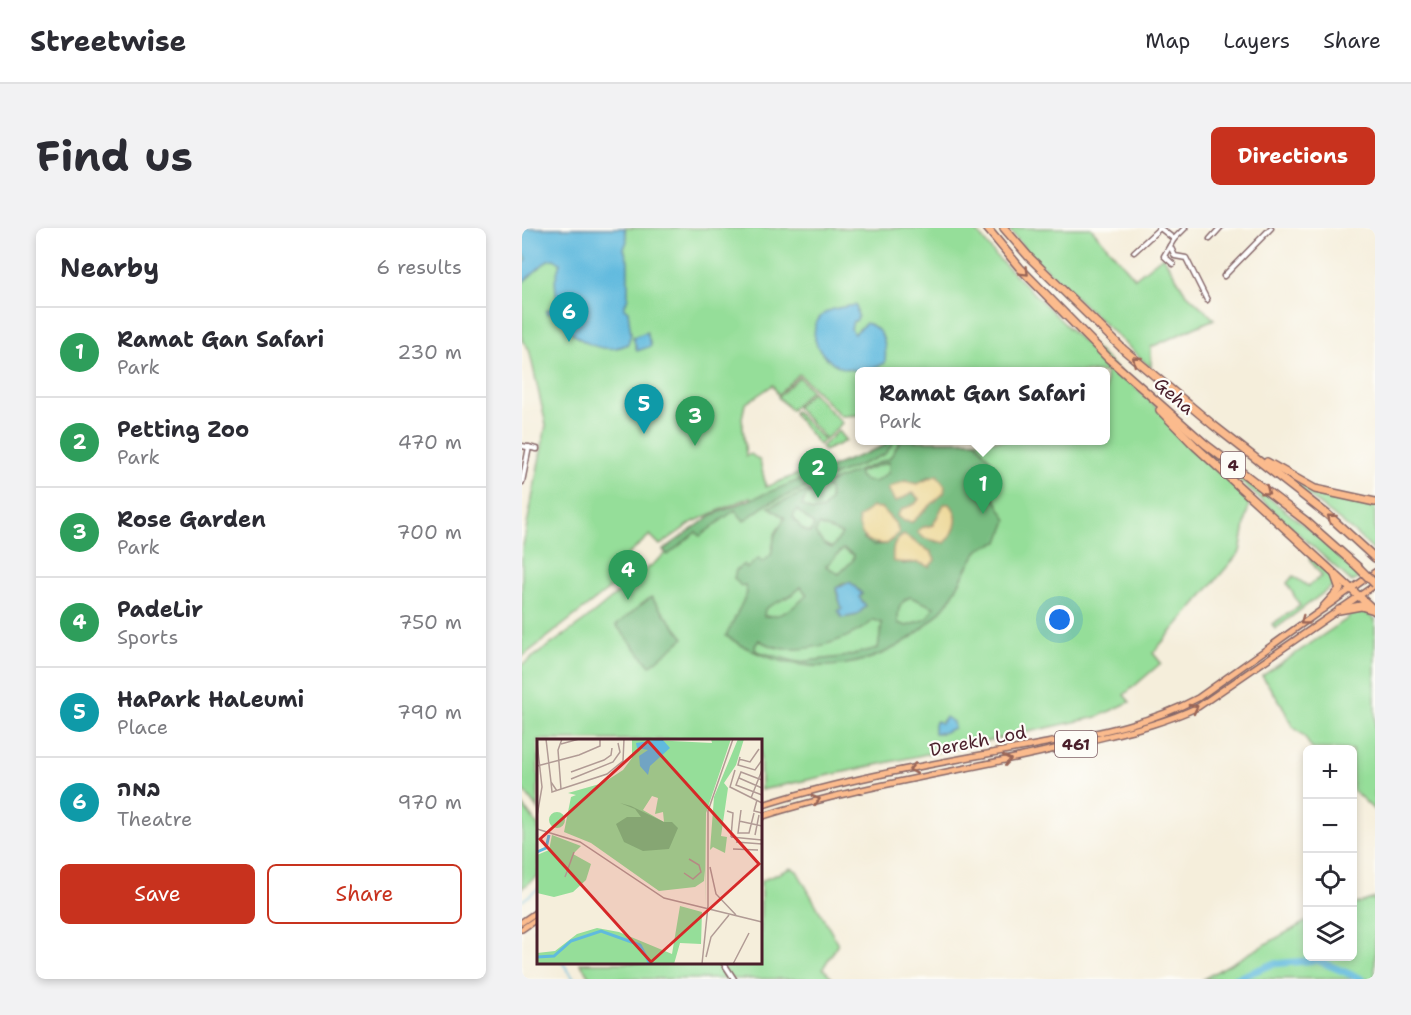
<!DOCTYPE html>
<html lang="en">
<head>
<meta charset="utf-8">
<style>
	:root { --surface:#fff; --page:#f2f2f3; --text:#2b2b33; --muted:#7c7c81; --line:#e1e1e2; --accent:#c8321e }
	body { margin:0; font-family:"Shantell Sans","Playpen Sans Hebrew",sans-serif; background:var(--page); color:var(--text) }
	.controls { position:absolute; right:18px; bottom:18px; display:grid; overflow:hidden; border-radius:9px; box-shadow:0 3px 9px #0003 }
	.controls button { width:54px; height:54px; display:grid; place-items:center; padding:0; border:0; border-bottom:2px solid var(--line); background:var(--surface); color:var(--text); font:30px sans-serif }
	.you { position:absolute; left:538px; top:392px; width:21px; height:21px; margin:-15px; border:4px solid #fff; border-radius:50%; background:#1a73e8; box-shadow:0 0 0 9px #1a73e833 }
	.badge { display:grid; place-items:center; width:39px; height:39px; border-radius:50%; background:var(--accent); color:#fff; font-size:20px; font-weight:700 }
	.pin { position:absolute; translate:-50% -50px; filter:drop-shadow(0 2px 3px #0008) }
	.pin::after { content:''; position:absolute; top:32px; width:21px; height:18px; background:inherit; clip-path:polygon(0 0,100% 0,50% 100%) }
	.popup { position:absolute; left:333px; top:139px; width:255px; height:78px; box-sizing:border-box; display:grid; place-content:center; border-radius:9px; background:var(--surface); filter:drop-shadow(0 2px 4px #0005); font-size:20px; white-space:nowrap; color:var(--muted) }
	.popup b { font-size:22px; color:var(--text) }
	.popup::after { content:''; position:absolute; left:50%; top:100%; margin-left:-12px; border:12px solid transparent; border-top-color:var(--surface) }
	.list { margin:0; padding:0; list-style:none }
	h2 { display:flex; justify-content:space-between; align-items:center; height:78px; margin:0; padding:0 24px; font-size:26px }
	h2 small { font-size:20px; font-weight:400; color:var(--muted) }
	.list li { display:grid; grid-template-columns:39px 1fr auto; gap:18px; align-items:center; box-sizing:border-box; height:90px; padding:0 24px; border-top:2px solid var(--line) }
	.list b { display:block; font-size:22px; white-space:nowrap }
	.list p { margin:0; font-size:20px; white-space:nowrap; color:var(--muted) }
	.list em { font-size:20px; font-style:normal; color:var(--muted) }
	.actions { display:flex; gap:12px; padding:18px 24px }
	.actions a { flex:1; padding:14px 0; border:2px solid var(--accent); border-radius:9px; text-align:center; font-size:21px; color:var(--accent) }
	.actions .main { background:var(--accent); color:#fff }
	.icon { flex:none; width:33px; height:33px; fill:none; stroke:currentColor; stroke-width:2; stroke-linecap:round; stroke-linejoin:round }
	.map { position:relative; flex:none; width:853px; height:751px; overflow:hidden; border-radius:9px }
	header { display:flex; align-items:center; gap:36px; box-sizing:border-box; height:84px; padding:0 30px; background:var(--surface); border-bottom:2px solid var(--line) }
	header strong { font-size:28px }
	nav { display:flex; gap:33px; margin-inline-start:auto; font-size:21px }
	.intro { display:flex; align-items:center; justify-content:space-between; box-sizing:border-box; height:144px; padding:0 36px }
	h1 { margin:0; font-size:42px }
	.button { padding:15px 27px; border-radius:9px; background:var(--accent); color:#fff; font-size:21px; font-weight:700 }
	main { display:flex; gap:36px; padding:0 36px }
	aside { flex:1; background:var(--surface); border-radius:9px; box-shadow:0 3px 9px #0003 }
	.map>svg:first-child { display:block }
</style>
</head>
<body>
<header>
<strong>Streetwise</strong>
<nav><a>Map</a><a>Layers</a><a>Share</a></nav>
</header>
<div class="intro"><h1>Find us</h1><a class="button">Directions</a></div>
<main>
<aside>
<h2>Nearby<small>6 results</small></h2>
<ul class="list">
<li><span class="badge" style="background:#2e9e5b">1</span><div><b>Ramat Gan Safari</b><p>Park</p></div><em>230 m</em></li>
<li><span class="badge" style="background:#2e9e5b">2</span><div><b>Petting Zoo</b><p>Park</p></div><em>470 m</em></li>
<li><span class="badge" style="background:#2e9e5b">3</span><div><b>Rose Garden</b><p>Park</p></div><em>700 m</em></li>
<li><span class="badge" style="background:#2e9e5b">4</span><div><b>PadeLir</b><p>Sports</p></div><em>750 m</em></li>
<li><span class="badge" style="background:#0f9aa8">5</span><div><b>HaPark HaLeumi</b><p>Place</p></div><em>790 m</em></li>
<li><span class="badge" style="background:#0f9aa8">6</span><div><b>במה</b><p>Theatre</p></div><em>970 m</em></li>
</ul>
<div class="actions"><a class="main">Save</a><a>Share</a></div>
</aside>
<div class="map">
<svg width="853" height="751" viewBox="0 0 853 751">
	<rect width="100%" height="100%" fill="#fdfcf7"/>
	<filter id="ink" filterUnits="userSpaceOnUse"><feTurbulence type="fractalNoise" baseFrequency=".0167" numOctaves="2"/><feDisplacementMap in="SourceGraphic" scale="12" xChannelSelector="R" yChannelSelector="G"/><feConvolveMatrix kernelMatrix="1 2 1 2 8 2 1 2 1" color-interpolation-filters="sRGB"/></filter>
	<filter id="wash" filterUnits="userSpaceOnUse"><feTurbulence type="fractalNoise" baseFrequency=".008" numOctaves="4" result="noise"/><feDisplacementMap in="SourceGraphic" scale="24" xChannelSelector="R" yChannelSelector="G"/><feGaussianBlur stdDeviation="1.35" result="paint"/><feColorMatrix in="noise" values="0 0 0 0 0 0 0 0 0 0 0 0 0 0 0 0 0 1.4 0 .05"/><feComposite in="paint" operator="in"/></filter>
	<g filter="url(#wash)">
		<rect width="100%" height="100%" fill="#f5eedb"/>
		<!-- green -->
		<g fill="#95de99" stroke="#707e62" stroke-width="1.5" fill-rule="evenodd">
			<path d="M 0,0 L 452,0 L 474,28 L 562,115 L 568,115 L 728,270 L 718,324 L 631,425 L 639,435 L 602,467 L 608,474 L 575,489 L 239,562 L 238,512 L 16,512 L 16,582 L 0,560 L 0,437 L 62,393 L 171,303 L 230,271 L 228,269 L 171,294 L 138,317 L 128,307 L 100,332 L 110,343 L 0,429 L 0,323 L 24,197 L 7,121 L 0,112 ZM 338,144 L 584,144 L 584,212 L 362,213 L 364,217 L 304,243 L 301,236 L 244,259 L 238,233 L 229,226 L 224,228 L 220,190 L 223,176 L 251,157 L 256,167 L 277,146 L 319,188 L 338,187 Z"/>
			<polygon points="486,0 569,0 613,50 641,28 663,64 692,91 629,119 629,140 503,21"/>
			<polygon points="277,149 289,162 269,182 256,169"/>
			<polygon points="290,164 320,195 304,211 274,179"/>
			<polygon points="273,183 302,212 297,217 271,185"/>
			<polygon points="316,203 324,213 302,223 299,219"/>
			<polygon points="673,212 806,316 839,349 830,354"/>
			<path d="M 761,247 C 788,265 821,272 853,276 L 853,324 L 833,305 Z"/>
			<polygon points="789,329 811,349 813,356 753,401 750,396 778,378 765,355 771,348 786,358 800,348 787,331"/>
			<polygon points="830,383 843,384 853,391 853,583 831,562 830,522 790,521 782,508 770,498 760,477 740,448 825,391"/>
			<polygon points="0,576 16,598 16,648 0,660"/>
			<polygon points="269,640 275,643 316,716 301,740 311,751 69,751 58,735 238,734 239,653"/>
			<polygon points="853,670 853,751 681,751 785,693 786,728 830,728 831,677"/>
		</g>
		<!-- forest -->
		<g fill="#78bd81" stroke="#616e56" stroke-width="1.5" fill-rule="evenodd">
			<polygon points="362,213 373,213 362,227 245,276 222,293 213,282 178,308 174,304 146,327 141,322 190,287 364,217"/>
			<path d="M 378,213 L 454,213 L 472,237 L 474,246 L 463,254 L 485,292 L 477,314 C 471,316 460,318 456,323 C 443,339 437,361 423,378 C 366,446 278,457 204,408 L 225,365 L 223,357 L 219,358 L 212,350 L 214,342 L 222,336 L 225,340 L 237,330 L 240,334 L 249,327 L 253,306 L 263,290 L 247,279 L 368,230 ZM 367,234 L 367,244 L 353,254 L 344,253 L 337,248 L 337,244 ZM 408,248 L 400,284 L 390,294 L 382,293 L 375,288 L 394,276 L 397,271 L 391,265 L 383,268 L 383,253 L 395,256 ZM 303,258 L 307,261 L 308,272 L 301,281 L 290,283 L 280,277 L 284,268 ZM 359,280 L 366,288 L 365,316 L 351,317 L 342,311 ZM 275,282 L 292,297 L 288,305 L 280,301 L 271,289 ZM 297,297 L 320,306 L 310,320 L 302,316 L 293,305 ZM 411,297 L 415,314 L 396,304 L 399,300 ZM 321,321 L 332,327 L 331,332 L 317,346 L 304,338 ZM 409,324 L 407,339 L 399,334 L 379,336 ZM 328,354 L 340,366 L 337,369 L 344,378 L 335,387 L 326,389 L 320,381 L 314,362 L 320,355 ZM 279,359 L 285,367 C 272,379 261,390 242,388 L 243,381 C 256,372 268,371 279,359 ZM 388,369 L 412,379 L 405,391 L 385,398 L 376,395 C 376,383 376,375 388,369 ZM 352,392 L 360,395 L 356,420 L 320,429 L 275,434 L 234,423 L 233,418 L 237,412 C 269,433 326,414 352,392 Z"/>
			<polygon points="129,369 162,410 128,438 94,397"/>
		</g>
		<!-- sand -->
		<g fill="#eeda9e" stroke="#9c7c64" stroke-width="1.5">
			<polygon points="415,247 423,258 422,265 390,294 382,293 375,288 380,281 393,276 397,271 391,265 373,274 366,260 383,253 395,256"/>
			<path d="M 422,276 L 428,276 C 439,289 434,303 423,315 L 402,310 L 395,304 L 399,300 L 411,297 Z"/>
			<path d="M 350,279 L 359,280 L 374,296 L 377,305 L 365,316 C 347,316 338,311 336,291 Z"/>
			<path d="M 382,307 L 409,324 L 413,332 L 407,339 C 395,331 384,337 371,333 C 370,321 371,313 382,307 Z"/>
		</g>
		<!-- water -->
		<g fill="#60bade" stroke="#556c84" stroke-width="1.5">
			<path d="M 0,0 L 103,0 L 105,13 L 102,21 L 106,33 L 106,69 L 102,80 L 106,83 L 109,106 L 106,116 C 80,129 46,111 36,83 L 25,86 L 24,83 L 35,78 L 33,52 L 38,35 L 32,31 L 26,32 L 0,55 L 0,38 L 5,31 L 0,24 Z"/>
			<path d="M 334,77 L 336,89 L 334,93 L 331,93 L 329,101 L 332,106 L 344,95 C 362,100 365,117 363,135 C 313,162 272,106 303,85 C 312,79 324,79 334,77 Z"/>
			<polygon points="125,104 129,118 115,123 111,109"/>
			<polygon points="328,354 340,366 337,369 344,378 335,387 320,390 316,382 320,381 314,360"/>
			<polygon points="424,489 431,494 432,500 420,505 412,505 412,496 415,493 419,495"/>
		</g>
		<g fill="none" stroke-linecap="round" stroke-linejoin="round">
			<!-- stream -->
			<g stroke="#60bade" stroke-width="1.5">
				<polyline points="0,673 16,661"/>
				<polyline points="12,701 16,706"/>
				<polyline points="40,734 52,751"/>
			</g>
			<!-- river -->
			<polyline stroke="#60bade" stroke-width="7" points="713,751 751,736 795,732 839,751"/>
		</g>
	</g>
	<g filter="url(#ink)">
		<g fill="none" stroke-linecap="round" stroke-linejoin="round">
			<!-- street casing -->
			<g stroke="#866769" stroke-width="7">
				<g id="street">
					<polyline points="638,0 652,11"/>
					<polyline points="688,11 698,0"/>
					<polyline points="648,18 653,28 664,30 685,72"/>
					<polyline points="612,24 638,0"/>
					<polyline points="651,36 642,28 652,11 663,0"/>
					<polyline points="702,48 749,0"/>
					<polyline points="0,218 15,221"/>
					<polyline points="0,254 7,219"/>
					<polyline points="201,734 212,751"/>
				</g>
			</g>
			<!-- primary casing -->
			<g stroke="#866769" stroke-width="8">
				<g id="primary">
					<path d="M 238,578 C 328,549 422,534 514,517 C 570,506 626,497 676,470 L 853,344"/>
					<path d="M 238,589 C 342,556 449,542 554,516 C 596,505 636,498 676,479 L 853,357"/>
					<polyline points="0,694 16,683"/>
					<polyline points="0,701 16,690"/>
				</g>
			</g>
			<!-- highway casing -->
			<g stroke="#866769" stroke-width="10">
				<g id="highway">
					<polyline points="465,0 498,40 587,131 683,216 784,293 837,340"/>
					<polyline points="482,0 507,29 602,122 691,197 806,287 853,330"/>
					<polyline points="638,182 673,218 853,383"/>
					<polyline points="745,234 793,261 853,274"/>
					<polyline points="801,380 818,361 813,347"/>
					<polyline points="817,382 839,378 849,381"/>
				</g>
			</g>
			<!-- street -->
			<use href="#street" stroke="#fff" stroke-width="4"/>
			<!-- primary -->
			<use href="#primary" stroke="#fbbb8d" stroke-width="5"/>
			<!-- highway -->
			<use href="#highway" stroke="#fbbb8d" stroke-width="7"/>
			<!-- highway-bridge casing -->
			<g stroke="#866769" stroke-width="10" stroke-linecap="butt">
				<polyline id="highway-bridge" points="837,340 853,356"/>
			</g>
			<!-- highway-bridge -->
			<use href="#highway-bridge" stroke="#fbbb8d" stroke-width="7"/>
		</g>
		<!-- one-way arrows -->
		<defs><path id="oneway-chevron" d="M-2-3.5L2.5 0L-2 3.5" fill="none" stroke-width="1.6" stroke-linecap="round" stroke-linejoin="round" transform="scale(1.5)"/></defs>
		<g stroke="#9a6557">
			<use href="#oneway-chevron" transform="translate(503 44) rotate(45)"/>
			<use href="#oneway-chevron" transform="translate(614 132) rotate(-139)"/>
			<use href="#oneway-chevron" transform="translate(744 263) rotate(37)"/>
			<use href="#oneway-chevron" transform="translate(809 290) rotate(-140)"/>
			<use href="#oneway-chevron" transform="translate(782 393) rotate(144)"/>
			<use href="#oneway-chevron" transform="translate(672 480) rotate(-29)"/>
			<use href="#oneway-chevron" transform="translate(485 532) rotate(-12)"/>
			<use href="#oneway-chevron" transform="translate(391 541) rotate(169)"/>
			<use href="#oneway-chevron" transform="translate(294 572) rotate(-16)"/>
		</g>
	</g>
	<g text-anchor="middle" dominant-baseline="central" stroke-width="4.5" stroke-linejoin="round" paint-order="stroke">
		<!-- shield labels -->
		<g fill="#fdfcf7" stroke="#806168" stroke-width="1.5">
			<rect x="699" y="224" width="24" height="26" rx="4.5"/>
			<rect x="533" y="503" width="42" height="26" rx="4.5"/>
		</g>
		<g font-size="16" font-weight="bold" fill="#4a1f2b">
			<text x="711" y="237">4</text>
			<text x="554" y="516">461</text>
		</g>
		<!-- street labels -->
		<g font-size="18" fill="#4a1f2b" stroke="#fdfcf7">
			<text transform="translate(652 168) rotate(41)">Geha</text>
			<text transform="translate(456 513) rotate(-11)">Derekh Lod</text>
		</g>
	</g>
	<!-- overview -->
	<g transform="translate(15 511)">
		<rect width="225" height="225" fill="#f5eedb"/>
		<path d="M 95,0 L 175,4 L 174,0 L 194,0 L 169,74 L 168,168 L 168,131 L 167,142 L 158,148 L 122,152 L 54,104 L 27,93 L 34,58 L 39,56 L 31,54 L 66,44 L 86,31 L 95,19 ZM 115,57 L 121,59 L 118,75 L 126,73 L 127,83 L 106,71 ZM 201,0 L 207,0 L 199,26 L 187,44 L 191,49 L 184,97 L 190,98 L 188,114 L 176,108 L 173,111 L 177,58 ZM12 81a8 8 0 1 1 16 0a8 8 0 1 1-16 0ZM 15,96 L 44,107 L 36,115 L 54,125 L 49,141 L 36,153 L 17,158 L 0,154 L 0,116 L 12,111 ZM 143,167 L 165,173 L 164,205 L 143,204 L 137,225 L 0,225 L 0,214 L 18,212 L 40,195 L 60,189 L 82,193 L 135,215 Z" fill="#95de99" fill-rule="evenodd"/>
		<path d="M 83,64 L 94,67 L 127,83 L 135,83 L 141,89 L 132,110 L 106,112 L 87,103 L 79,85 L 90,78 L 104,78 L 98,70 Z" fill="#78bd81"/>
		<path d="M 125,0 L 133,9 L 113,27 L 111,36 L 103,27 L 102,17 L 111,11 L 100,9 L 99,4 Z" fill="#60bade"/>
		<path fill="none" stroke="#60bade" stroke-width="3" d="M 0,113 L 9,109 L 12,96M 0,218 L 17,217 L 34,202 L 64,192 L 103,206 L 113,225"/>
		<path fill="none" stroke="#b19b95" stroke-width="1.5" d="M 9,0 L 14,43 L 20,52M 0,3 L 5,48 L 0,77M 24,5 L 42,0M 203,18 L 201,26 L 218,31 L 225,21M 202,20 L 213,23 L 222,10M 0,27 L 42,16 L 63,7 L 63,0M 198,31 L 193,48 L 225,64M 34,33 L 67,21 L 74,16 L 75,9M 202,39 L 225,49M 34,40 L 76,23 L 83,13 L 81,4M 225,41 L 204,33 L 199,46 L 225,56M 14,43 L 15,53 L 70,35 L 86,22 L 87,0M 24,50 L 21,11 L 25,0M 214,59 L 225,31M 220,61 L 217,72 L 225,74M 204,71 L 201,94 L 212,94 L 217,74M 190,72 L 196,74 L 194,98M 202,82 L 225,87M 0,90 L 43,103 L 127,159 L 225,183M 218,96 L 222,76M 194,98 L 225,101M 199,103 L 225,105M 196,110 L 221,111M 173,128 L 179,155 L 199,176M 147,134 L 156,140 L 164,133 L 162,126 L 152,120M 28,138 L 37,113M 169,218 L 174,198 L 192,176M 165,225 L 171,167 L 171,72 L 196,0M 196,225 L 212,194"/>
		<path fill="#d62828" fill-opacity="0.15" stroke="#d62828" stroke-width="3" d="M 111,2 L 222,125 L 114,223 L 3,100 Z"/>
		<rect width="225" height="225" fill="none" stroke="#4a1f2b" stroke-width="3"/>
	</g>
</svg>
<div class="controls">
<button>+</button>
<button>−</button>
<button><svg class="icon" aria-label="locate" viewBox="0 0 24 24"><circle cx="12" cy="12" r="6"/><path d="M12 2v4M12 18v4M2 12h4M18 12h4"/></svg></button>
<button><svg class="icon" aria-label="layers" viewBox="0 0 24 24"><path d="M12 4l9 5-9 5-9-5zM3 14l9 5 9-5"/></svg></button>
</div>
<div class="you"></div>
<div class="pin badge" style="left:461px;top:286px;background:#2e9e5b">1</div>
<div class="popup"><b>Ramat Gan Safari</b>Park</div>
<div class="pin badge" style="left:296px;top:270px;background:#2e9e5b">2</div>
<div class="pin badge" style="left:173px;top:218px;background:#2e9e5b">3</div>
<div class="pin badge" style="left:106px;top:372px;background:#2e9e5b">4</div>
<div class="pin badge" style="left:122px;top:206px;background:#0f9aa8">5</div>
<div class="pin badge" style="left:47px;top:114px;background:#0f9aa8">6</div>
</div>
</main>
</body>
</html>
